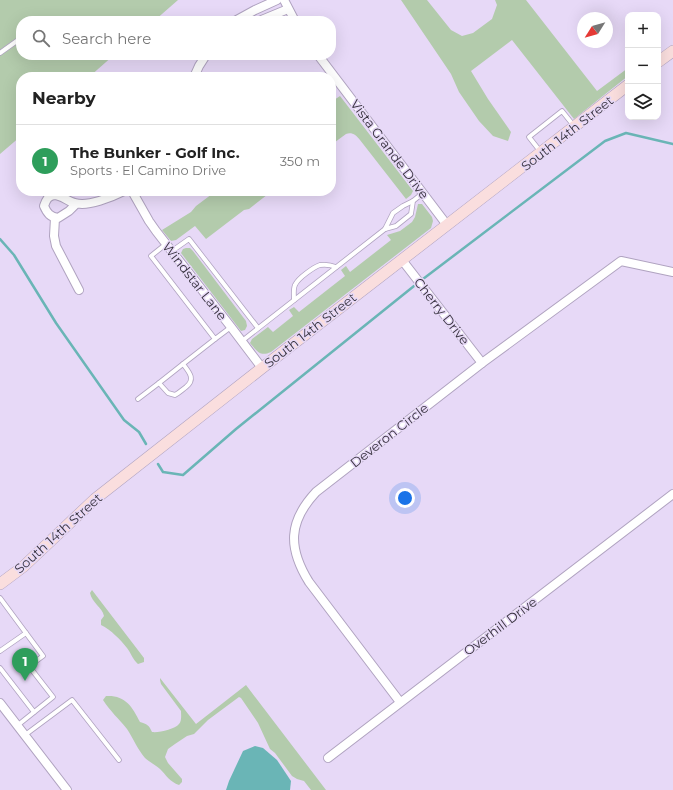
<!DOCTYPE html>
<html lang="en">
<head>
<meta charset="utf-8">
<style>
	:root { --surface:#fff; --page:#f2f2f2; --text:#222; --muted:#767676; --line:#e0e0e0; --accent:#b45309 }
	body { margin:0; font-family:Montserrat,sans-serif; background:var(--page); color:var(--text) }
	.controls { position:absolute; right:12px; top:12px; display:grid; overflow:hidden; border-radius:8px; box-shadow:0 4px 16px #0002 }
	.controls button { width:36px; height:36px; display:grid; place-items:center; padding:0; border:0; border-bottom:1px solid var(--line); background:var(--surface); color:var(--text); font:20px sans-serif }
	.compass { position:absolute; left:577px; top:12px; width:36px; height:36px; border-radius:50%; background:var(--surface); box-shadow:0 4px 16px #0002; rotate:233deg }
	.you { position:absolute; left:405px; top:498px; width:14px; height:14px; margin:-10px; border:3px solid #fff; border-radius:50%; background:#1a73e8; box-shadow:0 0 0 6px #1a73e833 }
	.badge { display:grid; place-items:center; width:26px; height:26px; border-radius:50%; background:var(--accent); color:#fff; font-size:13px; font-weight:700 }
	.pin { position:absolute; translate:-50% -33px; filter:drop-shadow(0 1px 2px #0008) }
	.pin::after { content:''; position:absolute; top:21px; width:14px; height:12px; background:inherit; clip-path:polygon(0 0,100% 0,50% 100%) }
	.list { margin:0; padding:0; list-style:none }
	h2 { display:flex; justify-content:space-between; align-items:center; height:52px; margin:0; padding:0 16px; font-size:17px }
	h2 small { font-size:13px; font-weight:400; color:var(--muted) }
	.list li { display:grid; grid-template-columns:26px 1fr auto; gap:12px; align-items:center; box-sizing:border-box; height:72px; padding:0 16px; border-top:1px solid var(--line) }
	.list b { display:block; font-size:15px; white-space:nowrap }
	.list p { margin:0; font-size:13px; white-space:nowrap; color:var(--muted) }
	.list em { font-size:13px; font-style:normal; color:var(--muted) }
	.icon { flex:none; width:22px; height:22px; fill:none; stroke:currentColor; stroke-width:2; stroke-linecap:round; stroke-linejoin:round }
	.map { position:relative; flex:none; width:673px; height:790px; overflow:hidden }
	.search { position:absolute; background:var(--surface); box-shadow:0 4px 16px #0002; left:16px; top:16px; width:320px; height:44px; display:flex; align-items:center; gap:10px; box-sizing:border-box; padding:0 14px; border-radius:16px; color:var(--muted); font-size:15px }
	.panel { position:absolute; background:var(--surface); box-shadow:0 4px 16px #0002; left:16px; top:72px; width:320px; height:124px; border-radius:16px }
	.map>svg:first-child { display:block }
</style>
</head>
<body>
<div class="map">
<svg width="673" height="790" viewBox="0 0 673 790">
	<rect width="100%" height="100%" fill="#e7d9f7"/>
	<!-- green -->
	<g fill="#b3cbac">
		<polygon points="0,0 178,0 154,21 21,21 21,55 114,55 89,77 21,77 21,136 0,154"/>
		<polygon points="401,0 427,0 451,30 462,36 473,33 492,19 497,5 495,0 526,0 597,91 628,68 628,76 574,119 512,40 471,71 488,99 511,132 508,141 493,136 479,121 459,92 451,74"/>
		<path d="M 340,96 L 413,191 L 411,195 L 406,199 L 360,140 C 356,135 352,132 346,134 L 331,145 L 331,102 Z"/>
		<polygon points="216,191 272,191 249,209 244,210 206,239 195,226 176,240 171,241 162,230 191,212 196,206"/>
		<path d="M 418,204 L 422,204 L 432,217 L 433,221 L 431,228 L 271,352 C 260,357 257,351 250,343 L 252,339 L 268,327 L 273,332 L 293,316 L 289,310 L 294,307 L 299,312 L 345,276 L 341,270 L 346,266 L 350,272 L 391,240 L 387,235 L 400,231 L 412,222 L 415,217 Z"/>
		<polygon points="186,248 190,248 193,251 246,321 247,326 245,330 241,331 181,253 183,249"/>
		<path d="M 92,590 L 144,658 L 144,662 L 138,664 C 133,660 131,653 127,648 C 121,640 111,630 101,625 L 101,620 L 104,616 C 102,607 92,603 90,593 Z"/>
		<path d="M 160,678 L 196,724 L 246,685 L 326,790 L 311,790 L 304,781 L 297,779 L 292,776 L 275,753 L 270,749 L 258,723 L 241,698 L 239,697 L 208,720 L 194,734 L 187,736 L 175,744 L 168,749 L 165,757 L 168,763 L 182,779 L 182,782 L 179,785 C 170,782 166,775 160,769 C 156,765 149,762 145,758 C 138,750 133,738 127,729 C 119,719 110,711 103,700 L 106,696 C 125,695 132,706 140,722 C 147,724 149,725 152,732 C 159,733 175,729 179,724 C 182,721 181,714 181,711 L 161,684 L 160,680 Z"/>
	</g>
	<!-- water -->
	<polygon fill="#6ab5b6" points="255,746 263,748 277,760 291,781 290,790 226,790 229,781 243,751"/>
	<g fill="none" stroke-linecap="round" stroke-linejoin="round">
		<!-- stream -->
		<g stroke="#6ab5b6" stroke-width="2.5">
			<polyline points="0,239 14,255 56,323 124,420 139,432 146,444"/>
			<polyline points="423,279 605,141 626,133 673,144"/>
			<polyline points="158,464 163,472 183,475 236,429 414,286"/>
		</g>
		<!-- service casing -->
		<g stroke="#b0a3c0" stroke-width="5.5">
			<g id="service">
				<polyline points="45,21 46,20"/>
				<polyline points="0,53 21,38"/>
				<polyline points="540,151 529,137 562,111 574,126"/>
				<polyline points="385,229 393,213 403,206 413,201"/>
				<polyline points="166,244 151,256 215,339 231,327"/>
				<polyline points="172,251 189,239 258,328"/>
				<path d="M 294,300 C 294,296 293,289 295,285 C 298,278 314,267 320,265 C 326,264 331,265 336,267"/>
				<polyline points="242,341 385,229 396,226 411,214 413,201 423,193"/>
				<polyline points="159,383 183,364"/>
				<path d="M 138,399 L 159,383 L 168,393 L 175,395 C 179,393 182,390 186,387 C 196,379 189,372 183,364 L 215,339"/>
				<polyline points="0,598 43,656 32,664 32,670 53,697 18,725"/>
				<polyline points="0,651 26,633"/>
				<polyline points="0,668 34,712"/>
				<polyline points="25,735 72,700 119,760"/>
			</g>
		</g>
		<!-- minor casing -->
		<g stroke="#b0a3c0" stroke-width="10">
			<g id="minor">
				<polyline points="284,0 295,21"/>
				<polyline points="235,21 255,10 277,0"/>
				<polyline points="259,21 288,9"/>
				<polyline points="318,55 447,225"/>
				<polyline points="194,77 199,66 206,55"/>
				<polyline points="132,191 149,221 156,231 231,327 262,368"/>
				<path d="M 76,204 L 69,211 L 58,218 C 50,217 47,213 44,206 C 46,200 48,196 54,195 C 62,195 68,202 75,203 C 88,207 112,197 124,191"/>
				<polyline points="55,218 54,236 56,246 79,290"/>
				<polyline points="402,260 482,363"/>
				<path d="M 400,702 L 309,582 C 288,548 288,522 316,492 L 482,363 L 621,261 L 673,272"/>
				<polyline points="0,703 67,790"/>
				<polyline points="328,758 673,494"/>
			</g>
		</g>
		<!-- secondary casing -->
		<g stroke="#b0a3c0" stroke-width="12">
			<g id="secondary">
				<polyline points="658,62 673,51"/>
				<polyline points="0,584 24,566 95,499 262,368 628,85"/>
			</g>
		</g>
		<!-- service -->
		<use href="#service" stroke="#fff" stroke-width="4"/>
		<!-- minor -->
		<use href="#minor" stroke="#fff" stroke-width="8"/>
		<!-- secondary -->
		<use href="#secondary" stroke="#fadede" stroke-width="11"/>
	</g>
	<g text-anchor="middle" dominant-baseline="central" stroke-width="3" stroke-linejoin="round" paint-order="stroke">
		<!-- street labels -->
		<g font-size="13" fill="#36313d" stroke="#e7d9f7">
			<text transform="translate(567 133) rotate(-38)">South 14th Street</text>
			<text transform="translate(390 149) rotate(53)">Vista Grande Drive</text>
			<text transform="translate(195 281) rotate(52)">Windstar Lane</text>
			<text transform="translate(442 311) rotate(52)">Cherry Drive</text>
			<text transform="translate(310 330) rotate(-38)">South 14th Street</text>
			<text transform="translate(389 435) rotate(-38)">Deveron Circle</text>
			<text transform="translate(58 533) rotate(-42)">South 14th Street</text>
			<text transform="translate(500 626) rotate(-37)">Overhill Drive</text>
		</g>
	</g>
</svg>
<div class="controls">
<button>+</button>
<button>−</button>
<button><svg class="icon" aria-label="layers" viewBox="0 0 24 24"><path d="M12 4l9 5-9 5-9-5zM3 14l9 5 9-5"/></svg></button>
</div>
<svg class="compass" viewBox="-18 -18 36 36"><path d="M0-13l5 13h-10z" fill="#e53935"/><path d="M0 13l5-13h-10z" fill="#767676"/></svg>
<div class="you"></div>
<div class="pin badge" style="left:25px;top:681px;background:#2e9e5b">1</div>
<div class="search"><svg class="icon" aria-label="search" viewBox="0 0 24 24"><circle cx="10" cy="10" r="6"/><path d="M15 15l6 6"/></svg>Search here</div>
<section class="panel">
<h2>Nearby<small></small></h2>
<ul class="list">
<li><span class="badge" style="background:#2e9e5b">1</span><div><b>The Bunker - Golf Inc.</b><p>Sports · El Camino Drive</p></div><em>350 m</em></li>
</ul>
</section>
</div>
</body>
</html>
